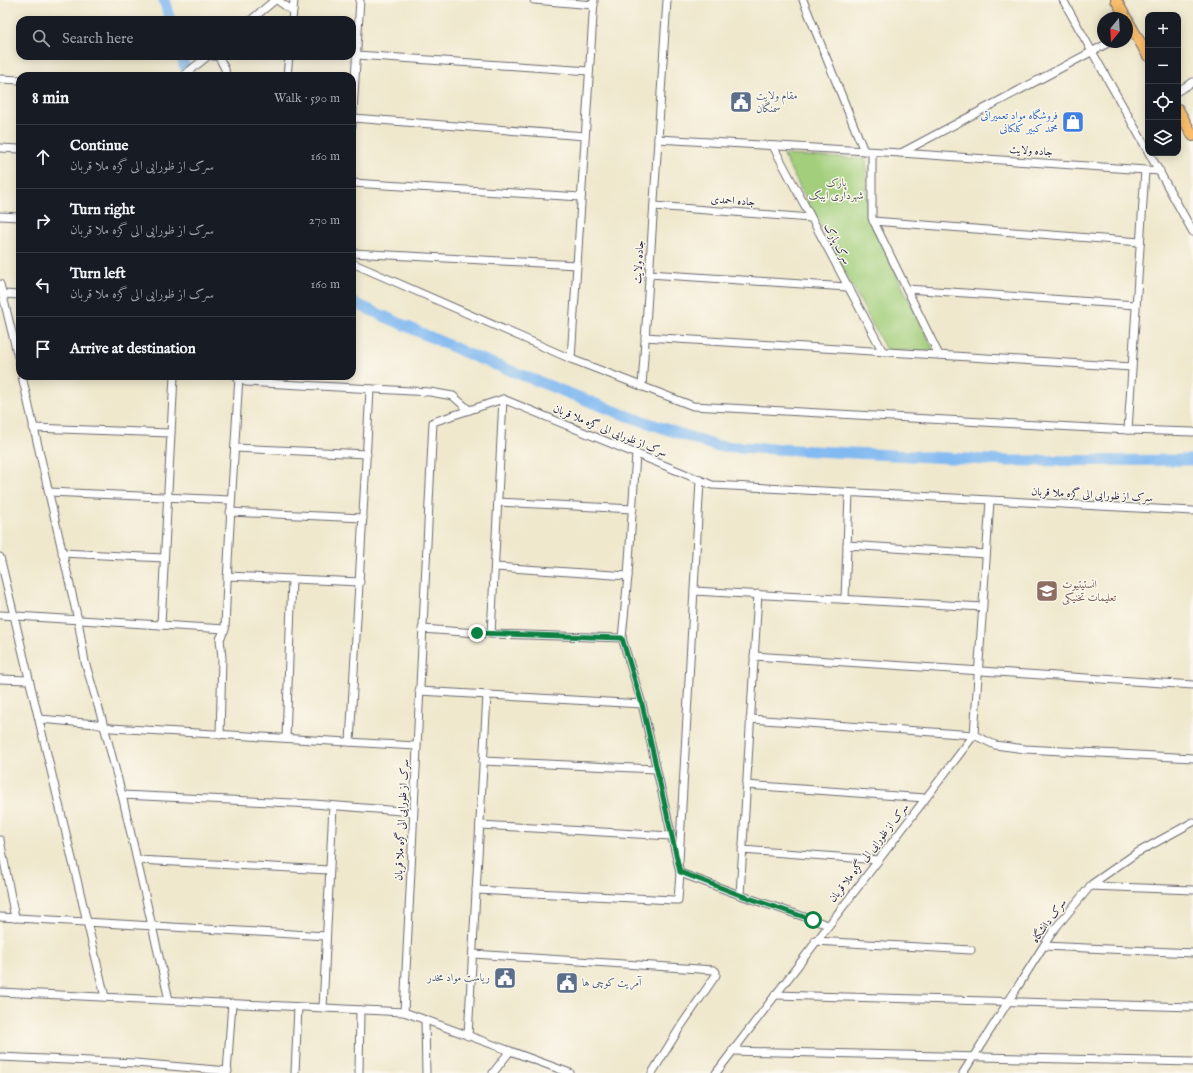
<!DOCTYPE html>
<html lang="en">
<head>
<meta charset="utf-8">
<style>
	:root { --surface:#171b24; --page:#242831; --text:#f1f3f6; --muted:#9ea1a6; --line:#363941 }
	body { margin:0; font-family:"IM FELL English",Amiri,serif; background:var(--page); color:var(--text) }
	.controls { position:absolute; right:12px; top:12px; display:grid; overflow:hidden; border-radius:8px; box-shadow:0 2px 10px #0003 }
	.controls button { width:36px; height:36px; display:grid; place-items:center; padding:0; border:0; border-bottom:1px solid var(--line); background:var(--surface); color:var(--text); font:20px sans-serif }
	.compass { position:absolute; left:1097px; top:12px; width:36px; height:36px; border-radius:50%; background:var(--surface); box-shadow:0 2px 10px #0003; rotate:198deg }
	.stop { position:absolute; width:12px; height:12px; margin:-9px; border:3px solid #0b8043; border-radius:50%; background:#fff }
	.stop.end { background:#0b8043; border-color:#fff; box-shadow:0 1px 4px #0008 }
	.list { margin:0; padding:0; list-style:none }
	h2 { display:flex; justify-content:space-between; align-items:center; height:52px; margin:0; padding:0 16px; font-size:17px }
	h2 small { font-size:13px; font-weight:400; color:var(--muted) }
	.list li { display:grid; grid-template-columns:26px 1fr auto; gap:12px; align-items:center; box-sizing:border-box; height:64px; padding:0 16px; border-top:1px solid var(--line) }
	.list b { display:block; font-size:15px; white-space:nowrap }
	.list p { margin:0; font-size:13px; white-space:nowrap; color:var(--muted) }
	.list em { font-size:13px; font-style:normal; color:var(--muted) }
	.icon { flex:none; width:22px; height:22px; fill:none; stroke:currentColor; stroke-width:2; stroke-linecap:round; stroke-linejoin:round }
	.map { position:relative; flex:none; width:1193px; height:1073px; overflow:hidden }
	.search { position:absolute; background:var(--surface); box-shadow:0 2px 10px #0003; left:16px; top:16px; width:340px; height:44px; display:flex; align-items:center; gap:10px; box-sizing:border-box; padding:0 14px; border-radius:12px; color:var(--muted); font-size:15px }
	.panel { position:absolute; background:var(--surface); box-shadow:0 2px 10px #0003; left:16px; top:72px; width:340px; height:308px; border-radius:12px }
	.map>svg:first-child { display:block }
</style>
</head>
<body>
<div class="map">
<svg width="1193" height="1073" viewBox="0 0 1193 1073">
	<rect width="100%" height="100%" fill="#fbf7ec"/>
	<filter id="ink" filterUnits="userSpaceOnUse"><feTurbulence type="fractalNoise" baseFrequency=".025" numOctaves="2"/><feDisplacementMap in="SourceGraphic" scale="8" xChannelSelector="R" yChannelSelector="G"/><feConvolveMatrix kernelMatrix="1 2 1 2 8 2 1 2 1" color-interpolation-filters="sRGB"/></filter>
	<filter id="wash" filterUnits="userSpaceOnUse"><feTurbulence type="fractalNoise" baseFrequency=".012" numOctaves="4" result="noise"/><feDisplacementMap in="SourceGraphic" scale="16" xChannelSelector="R" yChannelSelector="G"/><feGaussianBlur stdDeviation="0.9" result="paint"/><feColorMatrix in="noise" values="0 0 0 0 0 0 0 0 0 0 0 0 0 0 0 0 0 1.4 0 .05"/><feComposite in="paint" operator="in"/></filter>
	<g filter="url(#wash)">
		<rect width="100%" height="100%" fill="#efe8cd"/>
		<!-- green -->
		<polygon fill="#a3cf7c" stroke="#62785c" points="783,155 866,159 868,217 934,351 886,350"/>
		<g fill="none" stroke-linecap="round" stroke-linejoin="round">
			<!-- river -->
			<g stroke="#81b9f1" stroke-width="11">
				<polyline points="164,0 170,20"/>
				<polyline points="182,56 184,65"/>
				<polyline points="352,302 473,356 622,414 716,446 1007,461 1193,460"/>
			</g>
		</g>
	</g>
	<g filter="url(#ink)">
		<g fill="none" stroke-linecap="round" stroke-linejoin="round">
			<!-- minor casing -->
			<g stroke="#6a676e" stroke-width="9">
				<g id="minor">
					<polyline points="277,0 293,11"/>
					<polyline points="534,0 594,5"/>
					<polyline points="803,0 864,151"/>
					<polyline points="1063,0 1148,151"/>
					<polyline points="251,20 275,0"/>
					<polyline points="292,20 294,0"/>
					<polyline points="357,55 589,71"/>
					<polyline points="213,56 219,57 225,69 226,76"/>
					<polyline points="183,76 208,56"/>
					<polyline points="287,76 289,56"/>
					<polyline points="0,79 20,80"/>
					<polyline points="1178,91 1193,82"/>
					<polyline points="353,118 585,136"/>
					<polyline points="352,126 360,0"/>
					<polyline points="658,139 901,153 1110,42"/>
					<polyline points="773,146 883,352"/>
					<polyline points="0,148 20,149"/>
					<polyline points="872,152 872,218 939,355"/>
					<polyline points="901,153 1160,171"/>
					<polyline points="1149,153 1193,232"/>
					<polyline points="352,183 581,197"/>
					<polyline points="654,206 811,218"/>
					<polyline points="0,216 20,217"/>
					<polyline points="873,221 1140,242"/>
					<polyline points="352,253 577,265"/>
					<polyline points="352,263 571,359 693,406 1128,430 1193,432"/>
					<polyline points="649,274 847,287"/>
					<polyline points="0,284 20,365"/>
					<polyline points="907,289 1136,305"/>
					<polyline points="3,294 20,295"/>
					<polyline points="645,337 1132,367"/>
					<polyline points="571,359 594,0"/>
					<polyline points="22,376 78,620 85,662 104,726 122,795 169,1000"/>
					<polyline points="236,376 246,382 430,392 453,396 469,410"/>
					<polyline points="642,387 667,0"/>
					<polyline points="33,428 170,433"/>
					<polyline points="1128,430 1145,171"/>
					<polyline points="235,448 367,454"/>
					<polyline points="49,492 230,500"/>
					<polyline points="498,502 633,509"/>
					<polyline points="230,512 363,518"/>
					<polyline points="847,545 986,554"/>
					<polyline points="62,553 164,558"/>
					<polyline points="0,557 105,997"/>
					<polyline points="495,567 628,576"/>
					<polyline points="227,576 360,582"/>
					<polyline points="694,591 983,607"/>
					<polyline points="845,599 849,494"/>
					<polyline points="0,615 225,629"/>
					<polyline points="161,625 174,376"/>
					<polyline points="422,629 491,634 622,638 642,704 680,873 740,895 828,925"/>
					<polyline points="491,634 503,399"/>
					<polyline points="622,638 628,576 636,454"/>
					<polyline points="754,656 1193,685"/>
					<polyline points="0,679 28,680"/>
					<polyline points="419,691 642,704"/>
					<polyline points="40,719 96,724 111,728 416,746"/>
					<polyline points="750,719 974,735 995,745 1025,749 1193,758"/>
					<path d="M 220,735 L 222,658 L 220,639 L 225,629 C 228,544 234,461 239,376"/>
					<polyline points="286,738 292,579"/>
					<polyline points="350,742 370,390"/>
					<polyline points="483,761 656,769"/>
					<polyline points="746,785 925,798"/>
					<polyline points="122,795 314,804 413,812"/>
					<polyline points="480,825 671,836"/>
					<polyline points="0,840 15,918"/>
					<polyline points="742,850 879,860"/>
					<polyline points="138,860 329,870"/>
					<polyline points="679,861 700,480"/>
					<polyline points="1090,886 1193,890"/>
					<polyline points="476,890 673,900 678,900 680,873"/>
					<polyline points="740,895 758,594"/>
					<polyline points="0,917 326,936"/>
					<polyline points="815,941 971,950"/>
					<polyline points="1044,946 1193,953"/>
					<polyline points="473,954 714,970 716,972 716,975 681,1026 652,1073"/>
					<polyline points="0,992 404,1012 570,1073"/>
					<polyline points="775,995 1193,1007"/>
					<polyline points="323,1008 333,806"/>
					<polyline points="404,1012 433,422 503,399 712,485 1193,511"/>
					<polyline points="425,1020 426,1073"/>
					<polyline points="468,1036 487,695"/>
					<polyline points="732,1051 1193,1062"/>
					<polyline points="0,1057 135,1063 228,1071"/>
					<polyline points="227,1073 232,1003"/>
					<polyline points="295,1073 298,1007"/>
					<polyline points="359,1073 360,1010"/>
					<polyline points="493,1073 510,1051"/>
					<polyline points="716,1073 974,735 990,501"/>
					<polyline points="963,1073 1053,931 1092,884 1135,854 1193,822"/>
				</g>
			</g>
			<!-- highway casing -->
			<g stroke="#6a676e" stroke-width="12">
				<g id="highway">
					<polyline points="1116,0 1126,18"/>
					<polyline points="1127,19 1148,56"/>
					<polyline points="1178,109 1193,136"/>
				</g>
			</g>
			<!-- minor -->
			<use href="#minor" stroke="#fff" stroke-width="7"/>
			<!-- highway -->
			<use href="#highway" stroke="#f9be6d" stroke-width="10"/>
		</g>
	</g>
	<g fill="none" stroke-linecap="round" stroke-linejoin="round" filter="url(#ink)">
		<!-- route -->
		<polyline stroke="#0b8043" stroke-width="5" points="477,633 622,638 642,704 680,872 740,895 813,920"/>
	</g>
	<!-- icons -->
	<defs>
		<g id="civic-square" transform="scale(1.15)"><rect x="-9" y="-9" width="18" height="18" rx="4" fill="#5c6f8a" stroke="#fbf7ec"/><path d="M-.6-6.5H3V-4.5H.6V-3L4-1V1h2V6H-6V1h2V-1L-.6-3ZM-1.2 2.5V6h2.4V2.5Z" fill="#fff"/></g>
		<g id="shop-square" transform="scale(1.15)"><rect x="-9" y="-9" width="18" height="18" rx="4" fill="#3f7fe0" stroke="#fbf7ec"/><path d="M-5-2.5h2.3a2.7 3.5 0 0 1 5.4 0H5L5.5 6h-11ZM-1.5-2.5h3a1.5 2.3 0 0 0-3 0Z" fill="#fff"/></g>
		<g id="university-square" transform="scale(1.15)"><rect x="-9" y="-9" width="18" height="18" rx="4" fill="#8d6e63" stroke="#fbf7ec"/><path d="M0-5L7-2L0 1L-7-2ZM-4 1L0 2.5L4 1V4Q0 6-4 4Z" fill="#fff"/></g>
	</defs>
	<g fill-rule="evenodd">
		<use href="#civic-square" x="741" y="102"/>
		<use href="#shop-square" x="1073" y="122"/>
		<use href="#university-square" x="1047" y="591"/>
		<use href="#civic-square" x="505" y="978"/>
		<use href="#civic-square" x="567" y="983"/>
	</g>
	<g text-anchor="middle" dominant-baseline="central" stroke-width="3" stroke-linejoin="round" paint-order="stroke">
		<!-- service labels -->
		<g font-size="11" fill="#4e5e75" stroke="#fbf7ec" text-anchor="start">
			<text x="756" y="96">مقام ولایت<tspan x="756" dy="13">سمنگان</tspan></text>
			<text x="490" y="978" text-anchor="end">ریاست مواد مخدر</text>
			<text x="582" y="983">آمریت کوچی ها</text>
		</g>
		<!-- shop labels -->
		<g font-size="11" fill="#366cbe" stroke="#fbf7ec" text-anchor="end">
			<text x="1058" y="116">فروشگاه مواد تعمیراتی<tspan x="1058" dy="13">محمد کبیر کلکانی</tspan></text>
		</g>
		<!-- street labels -->
		<g font-size="11" fill="#22223b" stroke="#fbf7ec">
			<text transform="translate(1031 151) rotate(4)">جاده ولایت</text>
			<text transform="translate(733 201) rotate(4)">جاده احمدی</text>
			<text transform="translate(837 244) rotate(62)">سرک پارک</text>
			<text transform="translate(639 262) rotate(-86)">جاده ولایت</text>
			<text transform="translate(610 431) rotate(22)">سرک از ظورایی الی گزه ملا قربان</text>
			<text transform="translate(1092 495) rotate(3)">سرک از ظورایی الی گزه ملا قربان</text>
			<text transform="translate(402 820) rotate(-87)">سرک از ظورایی الی گزه ملا قربان</text>
			<text transform="translate(869 853) rotate(-52)">سرک از ظورایی الی گزه ملا قربان</text>
			<text transform="translate(1049 921) rotate(-54)">سرک دانشگاه</text>
		</g>
		<!-- park labels -->
		<g font-size="11" fill="#49564e" stroke="#fbf7ec">
			<text x="836" y="183">پارک<tspan x="836" dy="13">شهرداری ایبک</tspan></text>
		</g>
		<!-- education labels -->
		<g font-size="11" fill="#785e54" stroke="#fbf7ec" text-anchor="start">
			<text x="1062" y="585">انستیتیوت<tspan x="1062" dy="13">تعلیمات تخنیکی</tspan></text>
		</g>
	</g>
</svg>
<div class="controls">
<button>+</button>
<button>−</button>
<button><svg class="icon" aria-label="locate" viewBox="0 0 24 24"><circle cx="12" cy="12" r="6"/><path d="M12 2v4M12 18v4M2 12h4M18 12h4"/></svg></button>
<button><svg class="icon" aria-label="layers" viewBox="0 0 24 24"><path d="M12 4l9 5-9 5-9-5zM3 14l9 5 9-5"/></svg></button>
</div>
<svg class="compass" viewBox="-18 -18 36 36"><path d="M0-13l5 13h-10z" fill="#e53935"/><path d="M0 13l5-13h-10z" fill="#9ea1a6"/></svg>
<div class="stop" style="left:813px;top:920px"></div>
<div class="stop end" style="left:477px;top:633px"></div>
<div class="search"><svg class="icon" aria-label="search" viewBox="0 0 24 24"><circle cx="10" cy="10" r="6"/><path d="M15 15l6 6"/></svg>Search here</div>
<section class="panel">
<h2>8 min<small>Walk · 590 m</small></h2>
<ul class="list">
<li><svg class="icon" aria-label="ahead" viewBox="0 0 24 24"><path d="M12 20V5M6 11l6-6 6 6"/></svg><div><b>Continue</b><p>سرک از ظورایی الی گزه ملا قربان</p></div><em>160 m</em></li>
<li><svg class="icon" aria-label="right" viewBox="0 0 24 24"><path d="M7 20v-9h11M14 6l5 5-5 5"/></svg><div><b>Turn right</b><p>سرک از ظورایی الی گزه ملا قربان</p></div><em>270 m</em></li>
<li><svg class="icon" aria-label="left" viewBox="0 0 24 24"><path d="M17 20v-9H6M10 6l-5 5 5 5"/></svg><div><b>Turn left</b><p>سرک از ظورایی الی گزه ملا قربان</p></div><em>160 m</em></li>
<li><svg class="icon" aria-label="arrive" viewBox="0 0 24 24"><path d="M6 21V4h12l-3 4 3 4H6"/></svg><div><b>Arrive at destination</b></div></li>
</ul>
</section>
</div>
</body>
</html>
